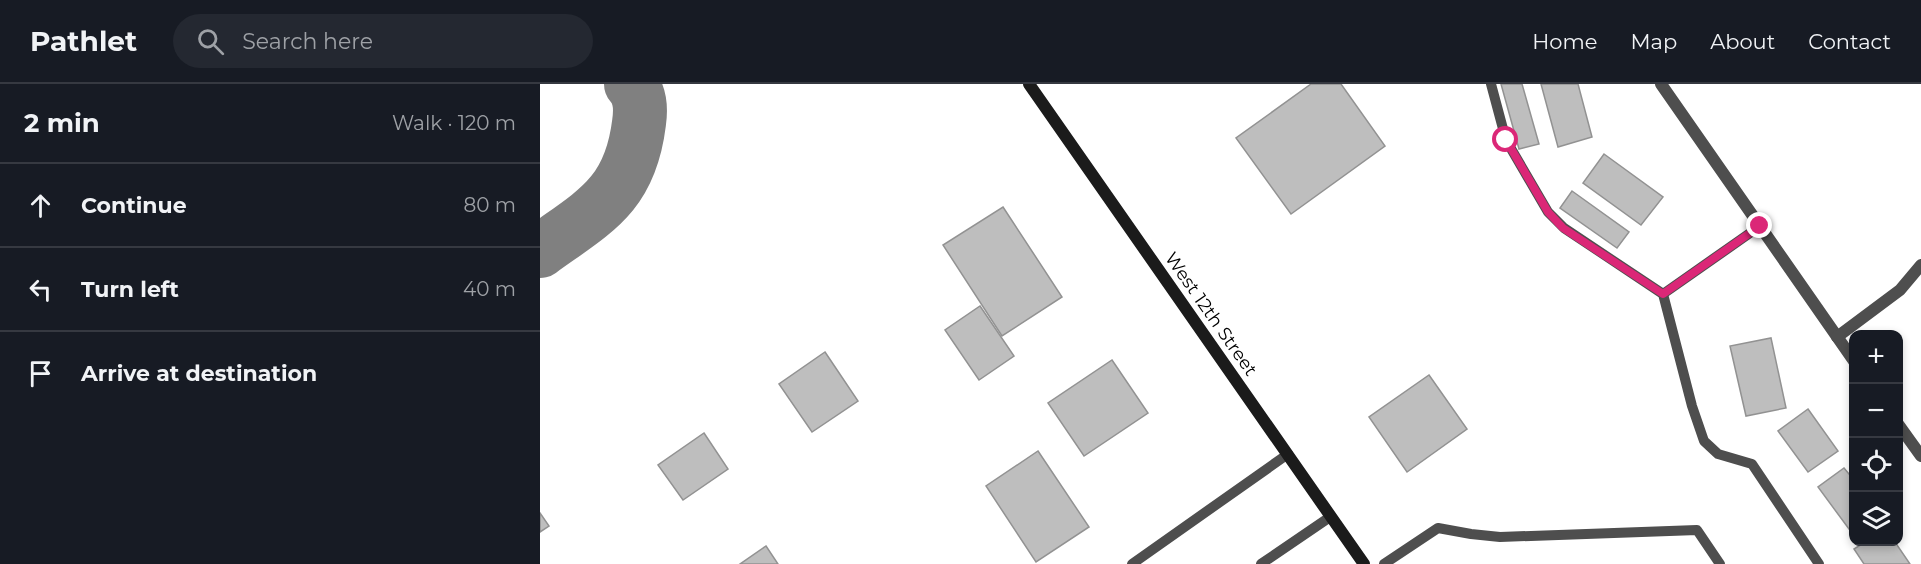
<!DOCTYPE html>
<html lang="en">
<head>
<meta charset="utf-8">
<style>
	:root { --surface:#171b24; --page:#242831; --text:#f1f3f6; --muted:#9ea1a6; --line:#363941 }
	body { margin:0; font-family:Montserrat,sans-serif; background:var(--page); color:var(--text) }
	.controls { position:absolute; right:18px; bottom:18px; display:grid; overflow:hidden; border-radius:12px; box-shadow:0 3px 9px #0003 }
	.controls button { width:54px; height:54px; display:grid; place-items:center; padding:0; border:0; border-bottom:2px solid var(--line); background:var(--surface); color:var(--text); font:30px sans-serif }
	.stop { position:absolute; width:18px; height:18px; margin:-14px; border:4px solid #db2777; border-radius:50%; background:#fff }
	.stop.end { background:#db2777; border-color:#fff; box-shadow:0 2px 6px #0008 }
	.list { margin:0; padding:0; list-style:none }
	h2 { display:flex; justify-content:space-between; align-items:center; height:78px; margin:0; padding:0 24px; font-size:26px }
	h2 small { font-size:20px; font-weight:400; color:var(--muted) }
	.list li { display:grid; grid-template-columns:39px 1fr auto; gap:18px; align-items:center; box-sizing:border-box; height:84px; padding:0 24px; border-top:2px solid var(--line) }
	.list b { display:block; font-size:22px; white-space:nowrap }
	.list em { font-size:20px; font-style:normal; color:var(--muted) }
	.icon { flex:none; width:33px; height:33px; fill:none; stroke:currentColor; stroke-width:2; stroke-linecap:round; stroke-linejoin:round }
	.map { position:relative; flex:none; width:1381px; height:480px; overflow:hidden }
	header { display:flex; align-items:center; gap:36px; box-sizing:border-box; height:84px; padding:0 30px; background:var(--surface); border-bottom:2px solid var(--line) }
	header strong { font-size:28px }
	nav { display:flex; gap:33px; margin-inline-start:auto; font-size:21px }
	.search { width:420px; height:54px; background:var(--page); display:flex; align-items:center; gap:15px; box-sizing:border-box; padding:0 21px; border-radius:33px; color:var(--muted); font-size:22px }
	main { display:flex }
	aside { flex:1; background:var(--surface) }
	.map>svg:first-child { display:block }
</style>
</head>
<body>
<header>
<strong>Pathlet</strong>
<div class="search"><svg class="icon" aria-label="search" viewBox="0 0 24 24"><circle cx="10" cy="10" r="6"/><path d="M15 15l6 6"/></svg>Search here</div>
<nav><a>Home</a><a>Map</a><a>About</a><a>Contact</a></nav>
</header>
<main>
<aside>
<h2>2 min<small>Walk · 120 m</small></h2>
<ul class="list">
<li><svg class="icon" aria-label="ahead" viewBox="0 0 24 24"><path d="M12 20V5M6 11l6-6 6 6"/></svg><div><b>Continue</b></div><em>80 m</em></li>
<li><svg class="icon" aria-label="left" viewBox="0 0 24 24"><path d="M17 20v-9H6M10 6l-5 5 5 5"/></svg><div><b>Turn left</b></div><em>40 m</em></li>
<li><svg class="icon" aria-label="arrive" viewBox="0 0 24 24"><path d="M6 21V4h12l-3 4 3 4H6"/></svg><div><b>Arrive at destination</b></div></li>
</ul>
</aside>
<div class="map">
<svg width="1381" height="480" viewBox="0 0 1381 480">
	<rect width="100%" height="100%" fill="#fff"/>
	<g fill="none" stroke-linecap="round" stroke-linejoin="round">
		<!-- taxiway -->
		<path stroke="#808080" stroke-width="54" d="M 0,167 C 54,128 90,112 99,39 C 101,25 101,11 91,0"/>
	</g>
	<!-- building -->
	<g fill="#bebebe" stroke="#929292" stroke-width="1.5">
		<polygon points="771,0 801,0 845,62 751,130 696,54"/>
		<polygon points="961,0 982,0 999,60 979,65"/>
		<polygon points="1001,0 1038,0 1052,53 1018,63"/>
		<polygon points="1064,70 1123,113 1101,141 1043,99"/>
		<polygon points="1032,107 1089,148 1077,164 1020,124"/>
		<polygon points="463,123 522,213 462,252 403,161"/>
		<polygon points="440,222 474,272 439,296 405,246"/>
		<polygon points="1231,254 1246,324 1206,332 1190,262"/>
		<polygon points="285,268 318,317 272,348 239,300"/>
		<polygon points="572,276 608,329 544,372 508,319"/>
		<polygon points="889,291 927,345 867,388 829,333"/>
		<polygon points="1268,325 1298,367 1268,388 1238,347"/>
		<polygon points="164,349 188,385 143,416 118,381"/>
		<polygon points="498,367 549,443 496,478 446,402"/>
		<polygon points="1304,384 1314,396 1314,442 1309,445 1278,403"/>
		<polygon points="0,429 9,442 0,448"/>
		<polygon points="1325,458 1355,458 1370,480 1324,480 1314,465"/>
		<polygon points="226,462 238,480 200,480"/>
	</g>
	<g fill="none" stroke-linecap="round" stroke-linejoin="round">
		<!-- lane -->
		<g stroke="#4e4e4e" stroke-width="10">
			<polyline points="951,0 966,56 1008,128 1024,144 1123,210 1152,322 1164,357 1178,370 1212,380 1279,480"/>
			<polyline points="1123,210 1220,142"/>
			<polyline points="592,480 748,370"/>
			<polyline points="721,480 790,433"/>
			<polyline points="844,480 898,444 931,450 960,453 1157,446 1180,480"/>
		</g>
		<!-- street -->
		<g stroke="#4e4e4e" stroke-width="12">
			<polyline points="1121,0 1314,277"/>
			<polyline points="1297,253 1360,206 1381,181"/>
			<polyline points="1358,340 1381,372"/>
		</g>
		<!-- secondary -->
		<polyline stroke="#1b1b1b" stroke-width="12" points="489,0 824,480"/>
	</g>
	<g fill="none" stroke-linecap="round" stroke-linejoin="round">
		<!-- route -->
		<polyline stroke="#db2777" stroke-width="8" points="966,56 1008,128 1023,144 1123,210 1220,142"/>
	</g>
	<g text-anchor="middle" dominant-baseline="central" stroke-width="6" stroke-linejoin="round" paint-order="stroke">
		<!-- street labels -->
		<g font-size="18" fill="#000" stroke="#fff">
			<text transform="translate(671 230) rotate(55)">West 12th Street</text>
		</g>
	</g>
</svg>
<div class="controls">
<button>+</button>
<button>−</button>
<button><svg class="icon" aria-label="locate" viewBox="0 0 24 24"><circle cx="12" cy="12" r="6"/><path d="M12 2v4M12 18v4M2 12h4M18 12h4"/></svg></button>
<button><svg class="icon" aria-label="layers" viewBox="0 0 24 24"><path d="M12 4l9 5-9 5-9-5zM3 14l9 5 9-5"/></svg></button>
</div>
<div class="stop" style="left:966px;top:56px"></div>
<div class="stop end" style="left:1220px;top:142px"></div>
</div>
</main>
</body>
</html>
